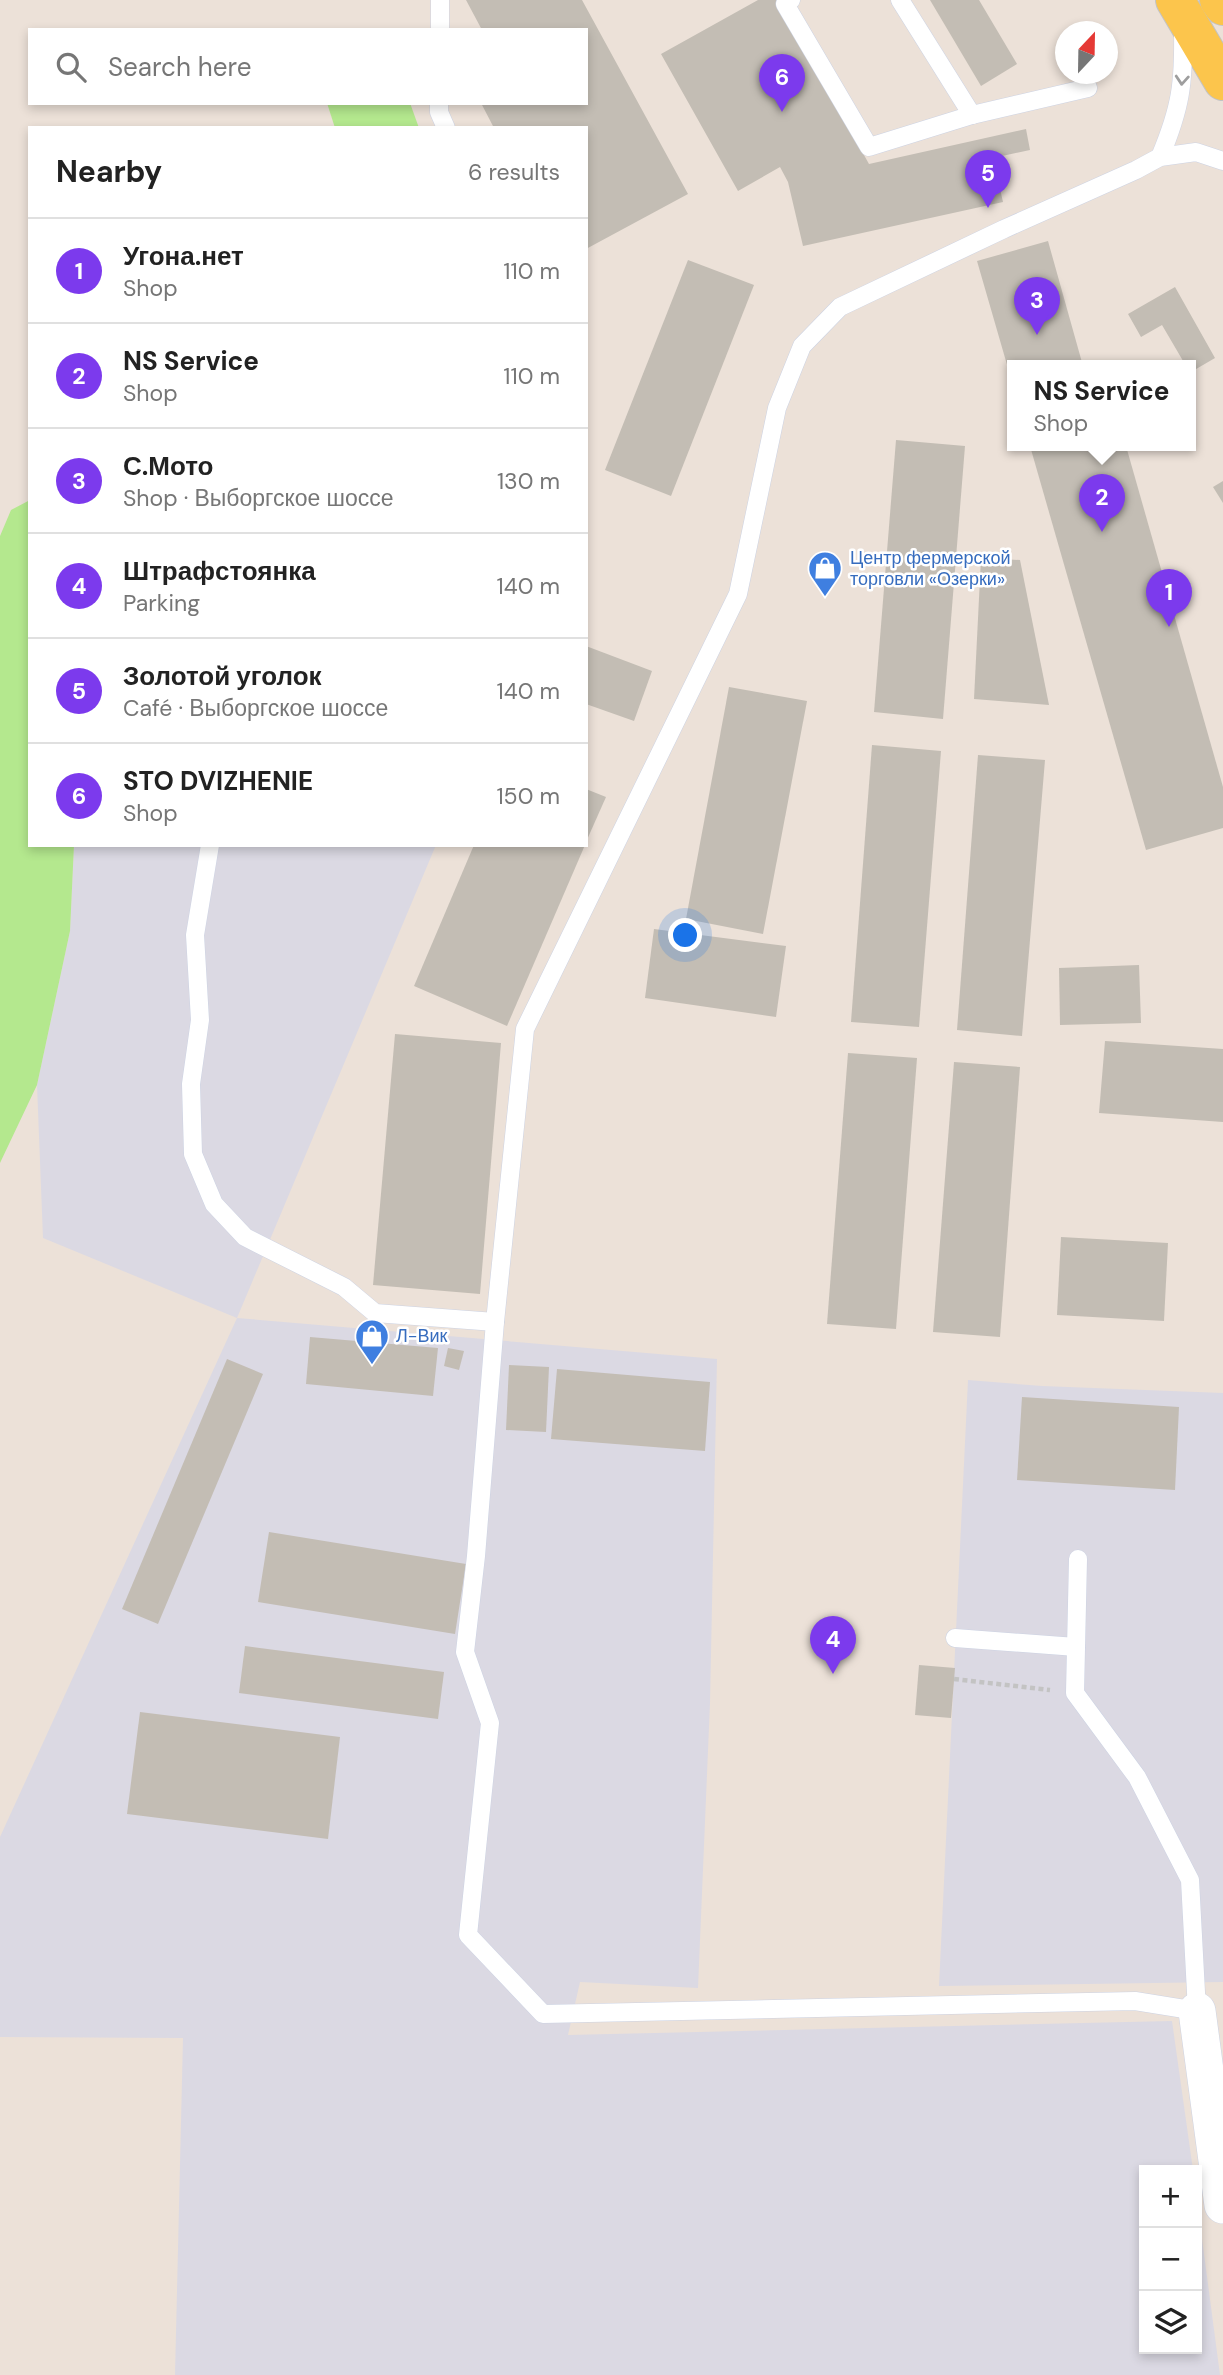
<!DOCTYPE html>
<html lang="en">
<head>
<meta charset="utf-8">
<style>
	:root { --surface:#fff; --page:#f2f2f2; --text:#222; --muted:#767676; --line:#e0e0e0; --accent:#7c3aed }
	body { margin:0; font-family:"DM Sans",sans-serif; background:var(--page); color:var(--text) }
	.controls { position:absolute; right:21px; bottom:21px; display:grid; overflow:hidden; border-radius:0px; box-shadow:0 4px 10px #0003 }
	.controls button { width:63px; height:63px; display:grid; place-items:center; padding:0; border:0; border-bottom:2px solid var(--line); background:var(--surface); color:var(--text); font:35px sans-serif }
	.compass { position:absolute; left:1055px; top:21px; width:63px; height:63px; border-radius:50%; background:var(--surface); box-shadow:0 4px 10px #0003; rotate:22deg }
	.you { position:absolute; left:686px; top:936px; width:24px; height:24px; margin:-18px; border:5px solid #fff; border-radius:50%; background:#1a73e8; box-shadow:0 0 0 10px #1a73e833 }
	.badge { display:grid; place-items:center; width:46px; height:46px; border-radius:50%; background:var(--accent); color:#fff; font-size:23px; font-weight:700 }
	.pin { position:absolute; translate:-50% -58px; filter:drop-shadow(0 2px 4px #0008) }
	.pin::after { content:''; position:absolute; top:37px; width:24px; height:21px; background:inherit; clip-path:polygon(0 0,100% 0,50% 100%) }
	.popup { position:absolute; left:1007px; top:360px; width:189px; height:91px; box-sizing:border-box; display:grid; place-content:center; border-radius:0px; background:var(--surface); filter:drop-shadow(0 2px 5px #0005); font-size:23px; white-space:nowrap; color:var(--muted) }
	.popup b { font-size:26px; color:var(--text) }
	.popup::after { content:''; position:absolute; left:50%; top:100%; margin-left:-14px; border:14px solid transparent; border-top-color:var(--surface) }
	.list { margin:0; padding:0; list-style:none }
	h2 { display:flex; justify-content:space-between; align-items:center; height:91px; margin:0; padding:0 28px; font-size:30px }
	h2 small { font-size:23px; font-weight:400; color:var(--muted) }
	.list li { display:grid; grid-template-columns:46px 1fr auto; gap:21px; align-items:center; box-sizing:border-box; height:105px; padding:0 28px; border-top:2px solid var(--line) }
	.list b { display:block; font-size:26px; white-space:nowrap }
	.list p { margin:0; font-size:23px; white-space:nowrap; color:var(--muted) }
	.list em { font-size:23px; font-style:normal; color:var(--muted) }
	.icon { flex:none; width:38px; height:38px; fill:none; stroke:currentColor; stroke-width:2; stroke-linecap:round; stroke-linejoin:round }
	.map { position:relative; flex:none; width:1223px; height:2375px; overflow:hidden }
	.search { position:absolute; background:var(--surface); box-shadow:0 4px 10px #0003; left:28px; top:28px; width:560px; height:77px; display:flex; align-items:center; gap:18px; box-sizing:border-box; padding:0 24px; border-radius:0px; color:var(--muted); font-size:26px }
	.panel { position:absolute; background:var(--surface); box-shadow:0 4px 10px #0003; left:28px; top:126px; width:560px; height:721px; border-radius:0px }
	.map>svg:first-child { display:block }
</style>
</head>
<body>
<div class="map">
<svg width="1223" height="2375" viewBox="0 0 1223 2375">
	<rect width="100%" height="100%" fill="#ece1d8"/>
	<!-- industrial -->
	<g fill="#dbd9e3">
		<polygon points="74,845 436,845 237,1318 717,1359 710,1703 698,1988 580,1982 568,2035 1172,2021 1193,2170 1144,2170 1144,2349 1197,2349 1197,2201 1220,2375 175,2375 183,2038 0,2037 0,1837 237,1318 43,1238 37,1085 70,931"/>
		<polygon points="968,1380 1042,1386 1223,1393 1223,1982 939,1986"/>
	</g>
	<!-- green -->
	<g fill="#b4e88e">
		<polygon points="327,103 410,103 419,128 335,128"/>
		<polygon points="30,500 30,845 74,845 70,931 37,1085 0,1163 0,536 11,510"/>
	</g>
	<!-- building -->
	<g fill="#c3bdb4">
		<polygon points="466,0 582,0 688,194 586,249 586,128 494,128 481,103 586,103 586,30 482,30"/>
		<polygon points="758,0 777,0 869,164 1026,129 1030,150 993,158 1003,202 803,246 788,182 780,167 738,191 661,54"/>
		<polygon points="930,0 979,0 1017,64 981,86"/>
		<polygon points="1048,241 1083,366 1013,366 1012,382 977,261"/>
		<polygon points="688,260 754,285 671,496 605,470"/>
		<polygon points="1175,287 1215,358 1191,372 1191,366 1186,366 1162,325 1141,337 1128,314"/>
		<polygon points="896,440 965,446 943,719 874,712"/>
		<polygon points="1030,446 1126,446 1223,787 1223,828 1146,850"/>
		<polygon points="1223,481 1223,503 1213,487"/>
		<polygon points="981,558 1020,560 1049,705 974,699"/>
		<polygon points="586,646 652,671 634,721 586,704"/>
		<polygon points="729,687 807,701 763,934 686,919"/>
		<polygon points="872,745 941,751 919,1027 851,1022"/>
		<polygon points="978,755 1045,760 1022,1036 957,1030"/>
		<polygon points="586,789 606,797 586,842"/>
		<polygon points="474,845 585,845 507,1026 414,986"/>
		<polygon points="654,929 786,946 776,1017 645,998"/>
		<polygon points="1139,965 1141,1023 1060,1025 1059,968"/>
		<polygon points="395,1034 501,1043 480,1294 373,1285"/>
		<polygon points="1105,1041 1223,1049 1223,1122 1099,1113"/>
		<polygon points="848,1053 917,1058 896,1329 827,1324"/>
		<polygon points="954,1062 1020,1067 1000,1337 933,1332"/>
		<polygon points="1061,1237 1168,1243 1164,1321 1057,1315"/>
		<polygon points="310,1337 438,1348 433,1396 306,1384"/>
		<polygon points="448,1348 464,1351 459,1370 444,1366"/>
		<polygon points="227,1359 263,1374 158,1624 122,1609"/>
		<polygon points="509,1365 549,1367 546,1432 506,1430"/>
		<polygon points="557,1369 710,1382 705,1451 551,1439"/>
		<polygon points="1022,1397 1179,1407 1175,1490 1017,1480"/>
		<polygon points="269,1532 466,1564 455,1634 258,1602"/>
		<polygon points="245,1646 444,1672 438,1719 239,1693"/>
		<polygon points="919,1665 955,1668 951,1718 915,1715"/>
		<polygon points="140,1712 340,1737 328,1839 127,1814"/>
	</g>
	<g fill="none" stroke-linecap="round" stroke-linejoin="round">
		<!-- service casing -->
		<g stroke="#cdd3e3" stroke-width="19">
			<g id="service">
				<polyline points="791,0 785,4 869,147 972,115 1088,88"/>
				<polyline points="900,0 972,115"/>
				<polyline points="440,30 440,0"/>
				<polyline points="439,103 439,112 446,128"/>
				<path d="M 1160,157 C 1181,107 1184,83 1183,29"/>
				<polyline points="210,845 195,935 200,1020 191,1084 193,1154 214,1204 245,1237 344,1287 375,1313 495,1322"/>
				<polyline points="1078,1559 1075,1693 1137,1777 1190,1880 1197,2011 1135,2001 543,2014 468,1935 490,1723 465,1652 476,1556 495,1322 525,1029 738,594 777,408 802,346 840,307 1004,229 1136,170 1160,157 1196,152 1223,161"/>
				<polyline points="955,1638 1076,1647"/>
			</g>
		</g>
		<!-- minor casing -->
		<g stroke="#cdd3e3" stroke-width="38">
			<polyline id="minor" points="1197,2011 1223,2205"/>
		</g>
		<!-- primary casing -->
		<g stroke="#c3c3c3" stroke-width="40">
			<g id="primary">
				<polyline points="1175,0 1223,81"/>
				<polyline points="1219,0 1223,6"/>
			</g>
		</g>
		<!-- path -->
		<polyline stroke="#c3c3c3" stroke-width="4.5" stroke-dasharray="5 3.5" stroke-linecap="butt" points="954,1679 1050,1690"/>
		<!-- service -->
		<use href="#service" stroke="#fff" stroke-width="18"/>
		<!-- minor -->
		<use href="#minor" stroke="#fff" stroke-width="37"/>
		<!-- primary -->
		<use href="#primary" stroke="#fcc54c" stroke-width="38"/>
	</g>
	<!-- one-way arrows -->
	<defs><path id="oneway-chevron" d="M-2-3.5L2.5 0L-2 3.5" fill="none" stroke-width="1.6" stroke-linecap="round" stroke-linejoin="round" transform="scale(1.75)"/></defs>
	<use stroke="#9e9e9e" href="#oneway-chevron" transform="translate(1182 80) rotate(94)"/>
	<!-- icons -->
	<defs>
		<g id="shop-pin" transform="scale(1.75)"><path d="M0 17L-7.5 6A9.5 9.5 0 1 1 7.5 6Z" fill="#3f7fe0" stroke="#fff"/><path d="M-5-2.5h2.3a2.7 3.5 0 0 1 5.4 0H5L5.5 6h-11ZM-1.5-2.5h3a1.5 2.3 0 0 0-3 0Z" fill="#fff"/></g>
	</defs>
	<g fill-rule="evenodd">
		<use href="#shop-pin" x="825" y="568"/>
		<use href="#shop-pin" x="372" y="1336"/>
	</g>
	<g text-anchor="middle" dominant-baseline="central" stroke-width="5" stroke-linejoin="round" paint-order="stroke">
		<!-- shop labels -->
		<g font-size="18" fill="#366cbe" stroke="#fff" text-anchor="start">
			<text x="850" y="558">Центр фермерской<tspan x="850" dy="21">торговли «Озерки»</tspan></text>
			<text x="396" y="1336">Л-Вик</text>
		</g>
	</g>
</svg>
<div class="controls">
<button>+</button>
<button>−</button>
<button><svg class="icon" aria-label="layers" viewBox="0 0 24 24"><path d="M12 4l9 5-9 5-9-5zM3 14l9 5 9-5"/></svg></button>
</div>
<svg class="compass" viewBox="-18 -18 36 36"><path d="M0-13l5 13h-10z" fill="#e53935"/><path d="M0 13l5-13h-10z" fill="#767676"/></svg>
<div class="you"></div>
<div class="pin badge" style="left:1169px;top:627px">1</div>
<div class="pin badge" style="left:1102px;top:532px">2</div>
<div class="popup"><b>NS Service</b>Shop</div>
<div class="pin badge" style="left:1037px;top:335px">3</div>
<div class="pin badge" style="left:833px;top:1674px">4</div>
<div class="pin badge" style="left:988px;top:208px">5</div>
<div class="pin badge" style="left:782px;top:112px">6</div>
<div class="search"><svg class="icon" aria-label="search" viewBox="0 0 24 24"><circle cx="10" cy="10" r="6"/><path d="M15 15l6 6"/></svg>Search here</div>
<section class="panel">
<h2>Nearby<small>6 results</small></h2>
<ul class="list">
<li><span class="badge">1</span><div><b>Угона.нет</b><p>Shop</p></div><em>110 m</em></li>
<li><span class="badge">2</span><div><b>NS Service</b><p>Shop</p></div><em>110 m</em></li>
<li><span class="badge">3</span><div><b>С.Мото</b><p>Shop · Выборгское шоссе</p></div><em>130 m</em></li>
<li><span class="badge">4</span><div><b>Штрафстоянка</b><p>Parking</p></div><em>140 m</em></li>
<li><span class="badge">5</span><div><b>Золотой уголок</b><p>Café · Выборгское шоссе</p></div><em>140 m</em></li>
<li><span class="badge">6</span><div><b>STO DVIZHENIE</b><p>Shop</p></div><em>150 m</em></li>
</ul>
</section>
</div>
</body>
</html>
